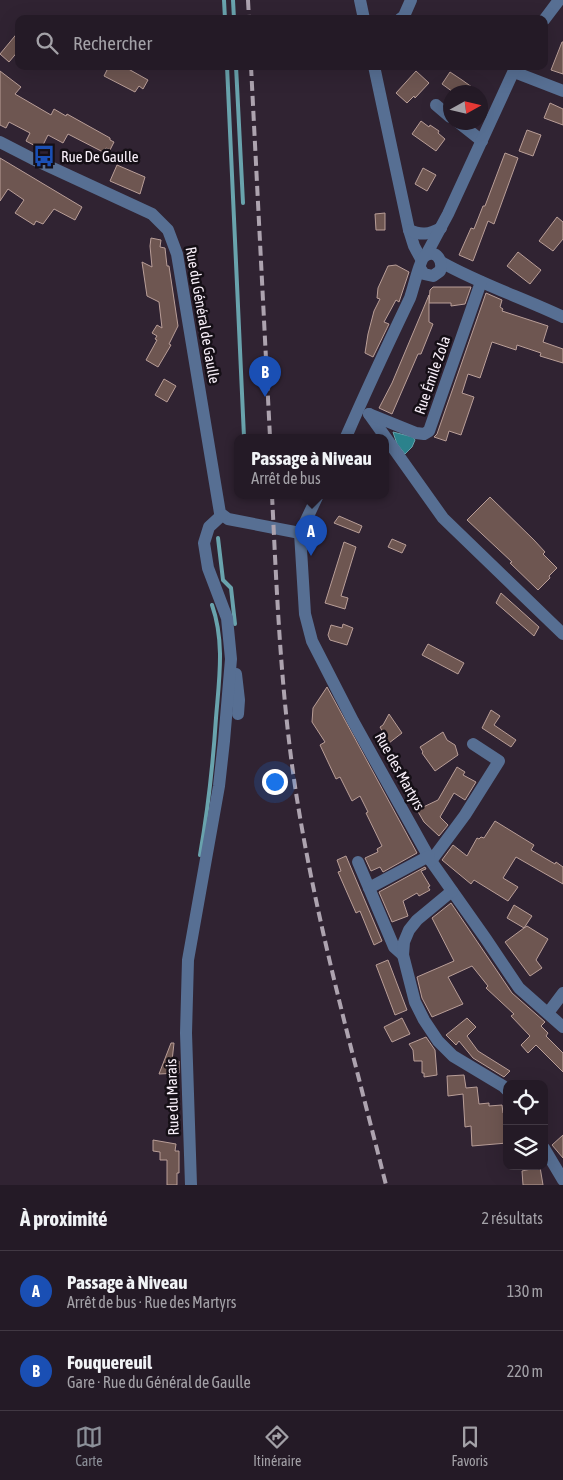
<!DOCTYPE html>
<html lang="fr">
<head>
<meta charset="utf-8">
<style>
	:root { --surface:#241a26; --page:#302732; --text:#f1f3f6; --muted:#a3a1a7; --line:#413843; --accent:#8c9099 }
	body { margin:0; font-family:"Asap Condensed",sans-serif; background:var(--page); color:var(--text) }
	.controls { position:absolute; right:15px; bottom:15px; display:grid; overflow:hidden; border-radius:10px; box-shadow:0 5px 20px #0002 }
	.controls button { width:45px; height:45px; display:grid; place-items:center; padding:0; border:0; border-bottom:1px solid var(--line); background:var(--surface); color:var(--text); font:25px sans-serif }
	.compass { position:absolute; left:443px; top:85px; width:45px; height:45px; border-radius:50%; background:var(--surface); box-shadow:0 5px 20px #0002; rotate:82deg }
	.you { position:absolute; left:274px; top:781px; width:18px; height:18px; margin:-12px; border:4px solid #fff; border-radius:50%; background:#1a73e8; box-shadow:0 0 0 8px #1a73e833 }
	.badge { display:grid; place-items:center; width:32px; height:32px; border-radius:50%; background:var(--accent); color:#fff; font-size:16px; font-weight:700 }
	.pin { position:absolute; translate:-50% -41px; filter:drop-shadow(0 1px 2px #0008) }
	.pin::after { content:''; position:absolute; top:26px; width:18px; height:15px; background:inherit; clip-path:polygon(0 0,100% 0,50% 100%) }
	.popup { position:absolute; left:234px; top:434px; width:155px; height:65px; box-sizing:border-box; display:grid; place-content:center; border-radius:10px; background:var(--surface); filter:drop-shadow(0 1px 4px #0005); font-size:16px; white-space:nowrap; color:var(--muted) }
	.popup b { font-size:19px; color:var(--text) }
	.popup::after { content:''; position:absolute; left:50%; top:100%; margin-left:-10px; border:10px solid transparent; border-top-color:var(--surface) }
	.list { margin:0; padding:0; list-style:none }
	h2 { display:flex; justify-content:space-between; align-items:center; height:65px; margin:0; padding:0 20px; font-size:21px }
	h2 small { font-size:16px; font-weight:400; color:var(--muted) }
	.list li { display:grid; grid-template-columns:32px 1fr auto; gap:15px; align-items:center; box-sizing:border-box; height:80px; padding:0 20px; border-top:1px solid var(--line) }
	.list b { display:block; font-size:19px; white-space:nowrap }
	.list p { margin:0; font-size:16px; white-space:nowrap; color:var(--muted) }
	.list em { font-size:16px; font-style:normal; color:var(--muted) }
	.icon { flex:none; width:28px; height:28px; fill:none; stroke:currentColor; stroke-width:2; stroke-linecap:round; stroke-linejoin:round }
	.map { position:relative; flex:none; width:563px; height:1185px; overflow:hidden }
	.search { position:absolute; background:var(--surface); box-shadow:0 5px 20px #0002; left:15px; right:15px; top:15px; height:55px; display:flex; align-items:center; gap:12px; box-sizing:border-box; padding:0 18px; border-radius:10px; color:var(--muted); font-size:19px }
	.sheet { height:225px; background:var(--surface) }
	nav { display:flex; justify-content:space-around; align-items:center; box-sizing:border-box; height:70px; border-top:1px solid var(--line); background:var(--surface); font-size:14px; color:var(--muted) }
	nav a { display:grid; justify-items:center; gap:2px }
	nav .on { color:var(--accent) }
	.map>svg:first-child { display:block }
</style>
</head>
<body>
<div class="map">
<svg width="563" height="1185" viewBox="0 0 563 1185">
	<rect width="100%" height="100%" fill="#302332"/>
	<!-- water -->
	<polygon fill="#2b828c" stroke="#69a3ad" points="393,432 413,437 415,440 412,447 405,454 397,444"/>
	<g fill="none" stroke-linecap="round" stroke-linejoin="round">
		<!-- stream -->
		<g stroke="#69a3ad" stroke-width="4">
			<polyline points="224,0 225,19"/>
			<polyline points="233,0 234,19"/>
			<polyline points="227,66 244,437"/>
			<polyline points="236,66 243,203"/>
			<polyline points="218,538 223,580 231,588 235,624"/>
			<path d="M 200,855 C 208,809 213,764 216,718 C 219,680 225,642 212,605"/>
		</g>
	</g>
	<!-- building -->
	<g fill="#6e5651" stroke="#b99e98">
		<polygon points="19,31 19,50 9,62 0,54"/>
		<polygon points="562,42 563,42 563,74 551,70"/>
		<polygon points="109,66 123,66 148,80 143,89 139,86 135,92 104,76"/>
		<polygon points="0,71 21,87 15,94 51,115 54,109 66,116 67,114 110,138 110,140 114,142 110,150 106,148 103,152 68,134 63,143 48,135 41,149 26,141 30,133 9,122 6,128 0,125"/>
		<polygon points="416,71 429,83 415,98 414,96 407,103 396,93"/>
		<polygon points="450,72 462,80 479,92 453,92 442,84"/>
		<polygon points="550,103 563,109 563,125 544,118"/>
		<polygon points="421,121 429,127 430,125 439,131 438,133 445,139 436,151 412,134"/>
		<polygon points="527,130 541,135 533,156 519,151"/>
		<polygon points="505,153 518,158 494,224 488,221 473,261 459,255 471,228 474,229 483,206 485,206"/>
		<polygon points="0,158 82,207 75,220 54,209 43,224 36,221 34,225 15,213 24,200 8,189 0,201"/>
		<polygon points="117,165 145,177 140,194 110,181"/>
		<polygon points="423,168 436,175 427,191 415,184"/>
		<polygon points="385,213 385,230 376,230 375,214"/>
		<polygon points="557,217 563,222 563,239 553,251 539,241"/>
		<polygon points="151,238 161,240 160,247 165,248 167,266 169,266 178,326 169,344 171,345 158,367 146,360 157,340 155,339 157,336 152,333 157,325 162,328 159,302 147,296 142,262 152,267 150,246"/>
		<polygon points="518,252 541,270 530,284 507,266"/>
		<polygon points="396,265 409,272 399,302 396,300 384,322 389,324 373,357 365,353 368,334 374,311 380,299 377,298 378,288 388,266"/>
		<polygon points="433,287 471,287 465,304 451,306 451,303 429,303 430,290"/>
		<polygon points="486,293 502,300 500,307 503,309 502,311 548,326 543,342 563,349 563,363 540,356 541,353 517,345 516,350 492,342 480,378 468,374 462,393 474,397 461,435 449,431 446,441 434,437 437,434"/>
		<polygon points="429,295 429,322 433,324 421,354 418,354 392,414 379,408 392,383"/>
		<polygon points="164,379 176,386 167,402 155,395"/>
		<polygon points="490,497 534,540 545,552 543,554 557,568 549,576 550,578 538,590 510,563 512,562 467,520"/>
		<polygon points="339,516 362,526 359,533 334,523"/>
		<polygon points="392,539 406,545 402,553 388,547"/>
		<polygon points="344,542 356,547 341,596 348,598 345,609 325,603"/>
		<polygon points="501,593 539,627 534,636 496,603"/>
		<polygon points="343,624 353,628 347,645 330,640 328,635 331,625 342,628"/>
		<polygon points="428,644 464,663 458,674 422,655"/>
		<polygon points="327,687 417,853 383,872 380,867 371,871 365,858 378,852 377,849 382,846 366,813 368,812 360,796 352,801 340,777 336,779 320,745 325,742 312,722 313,708"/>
		<polygon points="491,710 500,716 494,725 516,740 511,747 482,728"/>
		<polygon points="389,714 402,733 389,743 380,727 383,725"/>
		<polygon points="443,732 447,740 455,745 458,755 435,771 422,753 423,752 420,747"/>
		<polygon points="457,767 465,772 463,775 476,782 465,800 454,793 440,817 448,825 439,836 424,822 417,810 438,800"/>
		<polygon points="495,821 534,845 531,850 555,864 556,862 563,867 563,884 516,857 503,878 518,887 508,901 474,880 471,884 442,860 453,845 467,856 477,838 479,839 481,837 484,838"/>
		<polygon points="346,856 382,941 374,945 360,911 356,913 338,872 341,871 337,860"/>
		<polygon points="425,867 426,869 421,871 430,886 428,887 430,890 419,896 417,893 403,901 408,916 392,922 379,892"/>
		<polygon points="451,903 512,993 545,1022 541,1026 548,1033 546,1036 563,1053 563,1072 536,1045 528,1053 521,1045 530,1036 511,1016 514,1014 486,988 488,986 472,966 448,977 463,1004 432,1017 422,998 417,977 454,961 432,918"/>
		<polygon points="514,905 532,916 524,928 527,926 548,939 536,960 542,968 530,976 505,942 524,928 507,918"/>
		<polygon points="388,960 407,1010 395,1015 376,965"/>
		<polygon points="402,1018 410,1034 392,1042 384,1027"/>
		<polygon points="467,1018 476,1027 467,1036 478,1051 510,1071 504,1077 473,1058 459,1041 456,1045 446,1035"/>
		<polygon points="426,1037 435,1050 437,1075 424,1077 424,1073 422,1073 422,1061 414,1061 413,1050 409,1044"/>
		<polygon points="171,1043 174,1043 172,1061 179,1061 179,1073 159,1074"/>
		<polygon points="464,1075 466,1088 477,1087 479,1104 489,1103 489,1106 502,1105 503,1113 507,1113 507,1143 472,1146 471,1126 465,1127 463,1094 448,1096 447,1076"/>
		<polygon points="563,1135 563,1158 552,1145"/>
		<polygon points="153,1140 176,1144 175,1151 179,1151 179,1173 177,1173 177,1185 167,1185 167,1160 160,1160 160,1152 153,1151"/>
		<polygon points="540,1167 543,1185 523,1185 522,1171"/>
	</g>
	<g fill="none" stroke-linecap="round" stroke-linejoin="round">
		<!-- minor -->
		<g stroke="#576f93" stroke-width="12">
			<polyline points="360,0 364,19"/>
			<polyline points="400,19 404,16 411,0"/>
			<polyline points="544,20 559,0"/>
			<polyline points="374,66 409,230 414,246 421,259"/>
			<polyline points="514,72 563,91"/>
			<polyline points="436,105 450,117"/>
			<polyline points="458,122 482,141"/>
			<polyline points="0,142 33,159 152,214 168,230 177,254 220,513 228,519 300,533"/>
			<path d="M 409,230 C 422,236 429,234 441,228"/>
			<polyline points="426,255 448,214 516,66"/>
			<path d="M 441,262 C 480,284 523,298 563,317"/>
			<polyline points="369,414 443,518 563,634"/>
			<polyline points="369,414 416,433 424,434 429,431 481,282"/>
			<path d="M 346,437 C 366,391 388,344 410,298 C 413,290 420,259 425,256 C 436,248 444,262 440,271 L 433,276 L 424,274 L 420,268"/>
			<polyline points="318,495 300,533 305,614 312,641 353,721 431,861 486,939 519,988 563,1027"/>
			<polyline points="236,674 239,700 238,714"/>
			<polyline points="431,861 465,815 499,761 473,744"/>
			<polyline points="358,862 394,947 403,955"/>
			<polyline points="369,888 429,856"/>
			<polyline points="452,891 417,920 409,930 404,942 403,955 415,1002 424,1020 438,1041 453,1056 503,1086 507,1090"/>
			<polyline points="548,1013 563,993"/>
			<polyline points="544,1148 563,1180"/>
			<polyline points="191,1185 186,1033 188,960 219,786 224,741 231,659 227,618 208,568 204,543 209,527 222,515"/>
		</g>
		<!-- rail -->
		<g stroke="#ada3af" stroke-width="4" stroke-dasharray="10 5" stroke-linecap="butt">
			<polyline points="248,0 249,19"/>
			<polyline points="251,66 270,437"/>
			<path d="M 272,495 C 277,596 281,699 297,799 C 318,930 354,1057 386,1185"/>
		</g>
	</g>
	<!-- icons -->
	<defs>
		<g id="bus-bare" transform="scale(1.725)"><path d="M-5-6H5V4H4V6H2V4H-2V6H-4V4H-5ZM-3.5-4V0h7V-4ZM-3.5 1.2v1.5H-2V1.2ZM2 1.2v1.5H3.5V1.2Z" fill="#1a4fb4" stroke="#150f16" stroke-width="2.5" paint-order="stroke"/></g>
	</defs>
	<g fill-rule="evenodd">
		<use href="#bus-bare" x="44" y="156"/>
	</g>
	<g text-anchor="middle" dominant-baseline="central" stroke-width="5" stroke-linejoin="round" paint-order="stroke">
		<!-- poi labels -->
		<g font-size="15" fill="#f9f0fa" stroke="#150f16" text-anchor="start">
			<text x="61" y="156">Rue De Gaulle</text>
		</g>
		<!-- street labels -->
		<g font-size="15" fill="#f9f0fa" stroke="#150f16">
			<text transform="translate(203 315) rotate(80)">Rue du Général de Gaulle</text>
			<text transform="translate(432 375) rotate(-71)">Rue Émile Zola</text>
			<text transform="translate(400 771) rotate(61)">Rue des Martyrs</text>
			<text transform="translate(172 1097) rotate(-92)">Rue du Marais</text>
		</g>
	</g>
</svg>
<div class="controls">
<button><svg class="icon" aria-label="locate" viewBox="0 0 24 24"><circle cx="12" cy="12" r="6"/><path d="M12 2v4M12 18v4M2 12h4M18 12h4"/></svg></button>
<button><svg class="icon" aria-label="layers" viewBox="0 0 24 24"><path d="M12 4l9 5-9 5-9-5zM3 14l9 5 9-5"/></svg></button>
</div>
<svg class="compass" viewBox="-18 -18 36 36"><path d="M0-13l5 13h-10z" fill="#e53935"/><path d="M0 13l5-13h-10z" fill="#a3a1a7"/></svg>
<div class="you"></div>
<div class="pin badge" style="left:311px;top:556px;background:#1a4fb4">A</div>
<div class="popup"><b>Passage à Niveau</b>Arrêt de bus</div>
<div class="pin badge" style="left:265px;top:397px;background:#1a4fb4">B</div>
<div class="search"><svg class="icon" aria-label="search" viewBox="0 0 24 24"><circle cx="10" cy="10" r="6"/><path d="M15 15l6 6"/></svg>Rechercher</div>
</div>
<section class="sheet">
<h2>À proximité<small>2 résultats</small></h2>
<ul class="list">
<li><span class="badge" style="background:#1a4fb4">A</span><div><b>Passage à Niveau</b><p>Arrêt de bus · Rue des Martyrs</p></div><em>130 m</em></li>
<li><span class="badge" style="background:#1a4fb4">B</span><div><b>Fouquereuil</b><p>Gare · Rue du Général de Gaulle</p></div><em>220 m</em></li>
</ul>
</section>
<nav>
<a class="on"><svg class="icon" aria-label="map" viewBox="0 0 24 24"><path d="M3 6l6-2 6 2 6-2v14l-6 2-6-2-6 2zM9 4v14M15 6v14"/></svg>Carte</a>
<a><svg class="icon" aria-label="directions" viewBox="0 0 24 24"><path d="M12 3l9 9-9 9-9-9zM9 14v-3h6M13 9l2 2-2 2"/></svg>Itinéraire</a>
<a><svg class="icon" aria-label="saved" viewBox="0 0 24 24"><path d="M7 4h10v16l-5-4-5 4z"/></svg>Favoris</a>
</nav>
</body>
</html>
